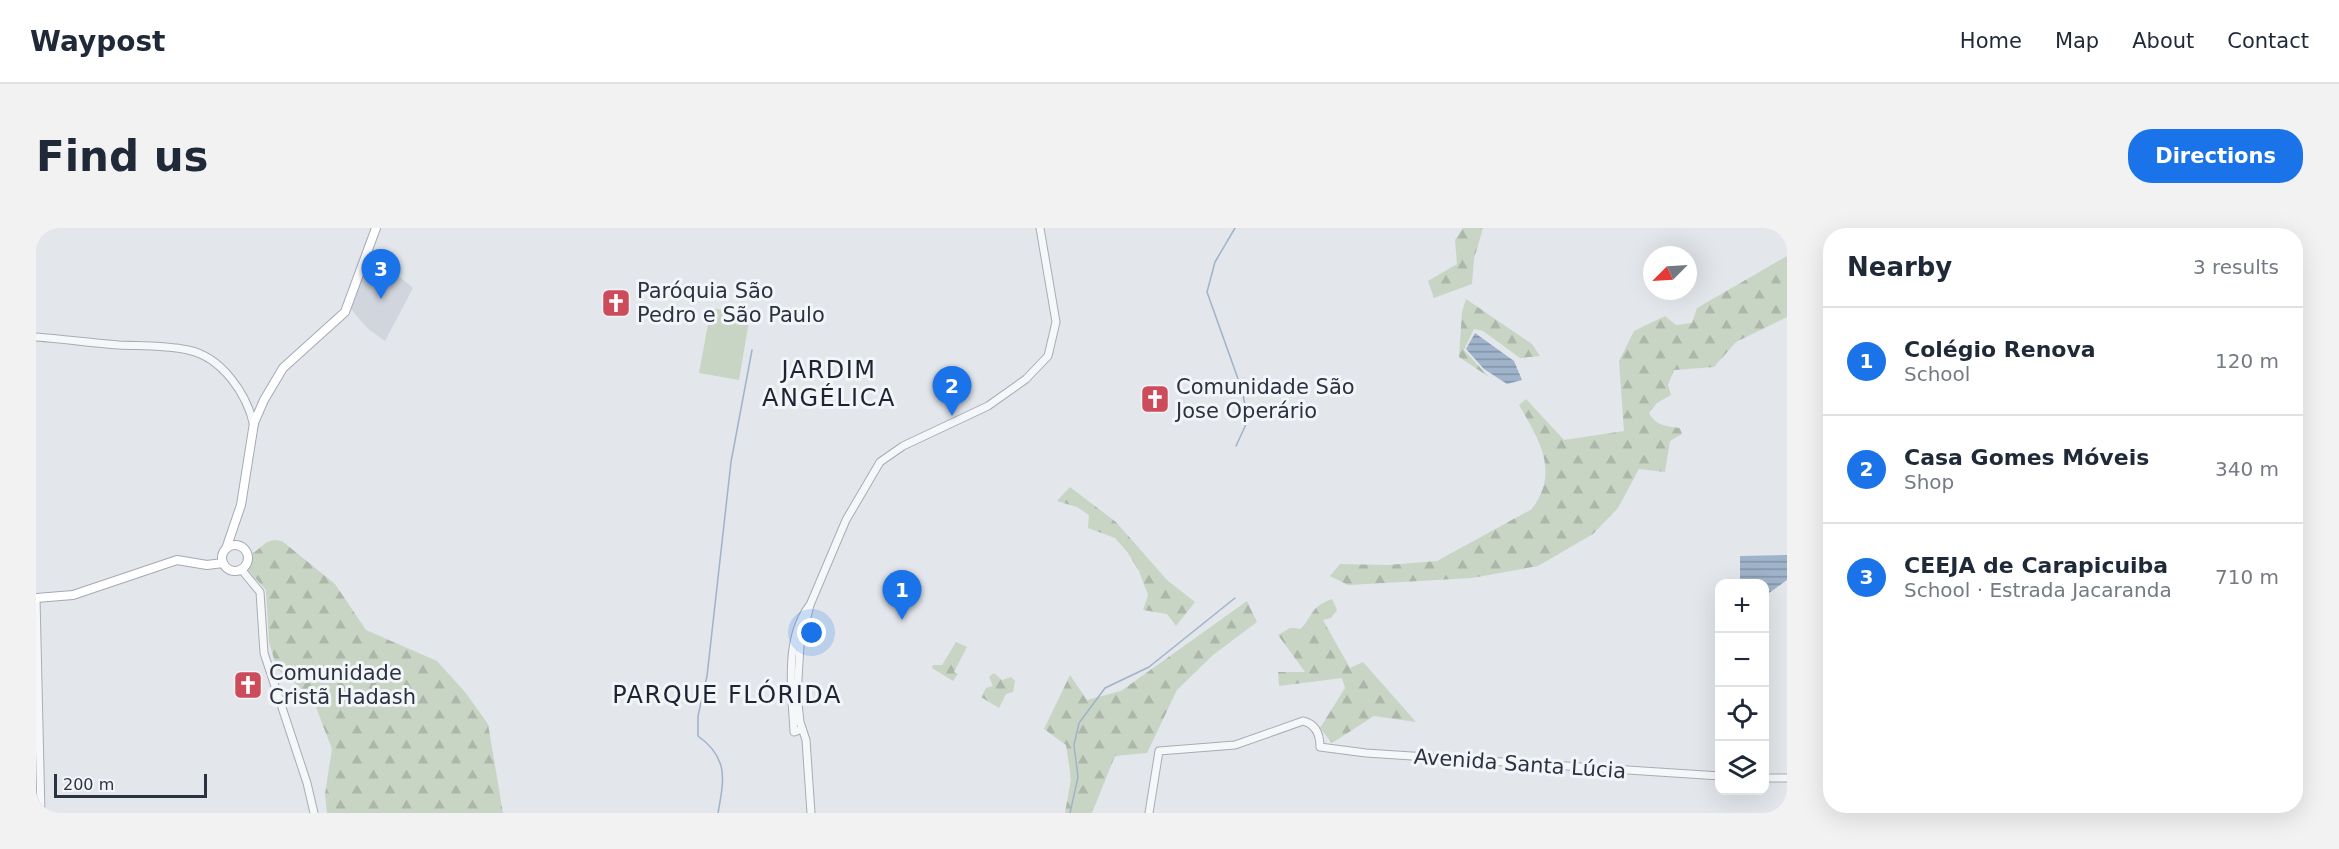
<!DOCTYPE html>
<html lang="en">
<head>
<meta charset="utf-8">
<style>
	:root { --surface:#fff; --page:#f2f2f3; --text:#1f2937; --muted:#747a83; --line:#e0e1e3; --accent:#1a73e8 }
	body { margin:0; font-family:"DejaVu Sans",sans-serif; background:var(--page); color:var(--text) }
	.controls { position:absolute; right:18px; bottom:18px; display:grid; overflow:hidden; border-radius:12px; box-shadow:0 6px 24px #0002 }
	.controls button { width:54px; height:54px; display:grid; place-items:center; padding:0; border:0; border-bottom:2px solid var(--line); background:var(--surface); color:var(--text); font:30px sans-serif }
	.compass { position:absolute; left:1607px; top:18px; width:54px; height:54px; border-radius:50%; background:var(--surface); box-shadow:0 6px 24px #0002; rotate:246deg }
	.scale { position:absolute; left:18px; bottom:15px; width:153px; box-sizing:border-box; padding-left:6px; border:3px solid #2b3343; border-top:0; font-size:16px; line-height:21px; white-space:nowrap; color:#2b3343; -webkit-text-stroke:4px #f3f5f8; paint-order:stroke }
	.you { position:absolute; left:776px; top:405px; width:21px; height:21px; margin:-15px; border:4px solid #fff; border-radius:50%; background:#1a73e8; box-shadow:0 0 0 9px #1a73e833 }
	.badge { display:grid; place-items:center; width:39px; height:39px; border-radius:50%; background:var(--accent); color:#fff; font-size:20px; font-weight:700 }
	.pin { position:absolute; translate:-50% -50px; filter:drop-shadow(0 2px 3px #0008) }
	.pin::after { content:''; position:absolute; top:32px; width:21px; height:18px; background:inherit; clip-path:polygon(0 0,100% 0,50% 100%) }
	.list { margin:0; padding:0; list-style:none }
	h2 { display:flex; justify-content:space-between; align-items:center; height:78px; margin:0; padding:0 24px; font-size:26px }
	h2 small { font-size:20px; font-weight:400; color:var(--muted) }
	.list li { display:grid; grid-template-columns:39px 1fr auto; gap:18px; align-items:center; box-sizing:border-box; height:108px; padding:0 24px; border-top:2px solid var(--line) }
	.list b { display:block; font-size:22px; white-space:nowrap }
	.list p { margin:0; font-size:20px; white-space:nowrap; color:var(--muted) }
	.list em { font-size:20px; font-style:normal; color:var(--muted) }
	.icon { flex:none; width:33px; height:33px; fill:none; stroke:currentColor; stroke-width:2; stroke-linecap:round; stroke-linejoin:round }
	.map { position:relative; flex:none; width:1751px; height:585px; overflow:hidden; border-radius:24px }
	header { display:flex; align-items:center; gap:36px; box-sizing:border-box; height:84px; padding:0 30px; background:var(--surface); border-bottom:2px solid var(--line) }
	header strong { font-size:28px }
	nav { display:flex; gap:33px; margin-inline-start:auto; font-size:21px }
	.intro { display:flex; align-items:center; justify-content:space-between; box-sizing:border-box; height:144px; padding:0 36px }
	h1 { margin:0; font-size:42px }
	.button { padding:15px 27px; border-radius:24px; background:var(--accent); color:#fff; font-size:21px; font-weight:700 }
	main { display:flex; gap:36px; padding:0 36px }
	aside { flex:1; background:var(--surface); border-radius:24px; box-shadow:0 6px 24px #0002 }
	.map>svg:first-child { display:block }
</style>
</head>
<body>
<header>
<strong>Waypost</strong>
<nav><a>Home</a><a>Map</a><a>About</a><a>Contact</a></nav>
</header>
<div class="intro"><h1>Find us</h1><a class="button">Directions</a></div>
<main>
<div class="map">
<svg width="1751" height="585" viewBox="0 0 1751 585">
	<defs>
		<pattern id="forest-firs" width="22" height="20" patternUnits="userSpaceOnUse" patternTransform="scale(1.5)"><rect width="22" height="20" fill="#c8d5c4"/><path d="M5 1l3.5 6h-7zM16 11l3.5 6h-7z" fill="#acb7aa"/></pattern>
		<pattern id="water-rules" width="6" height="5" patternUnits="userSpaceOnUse" patternTransform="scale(1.5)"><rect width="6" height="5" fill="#9fb3ca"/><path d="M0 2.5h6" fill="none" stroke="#8292a6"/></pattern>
	</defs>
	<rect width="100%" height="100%" fill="#e3e6eb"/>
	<!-- built -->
	<polygon fill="#d1d5dd" points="334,24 377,60 349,113 331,100 315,81"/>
	<!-- forest -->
	<g fill="url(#forest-firs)">
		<polygon points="1427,0 1447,0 1438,31 1436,56 1398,70 1392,53 1421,36 1419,12"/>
		<path d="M 1751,28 L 1751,89 L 1700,114 L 1678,139 L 1638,142 L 1632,157 L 1635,167 L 1621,175 L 1613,185 C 1620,198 1630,198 1644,200 L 1646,206 L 1634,213 L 1629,244 L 1603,241 L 1582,280 L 1557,306 L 1502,338 L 1436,350 L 1312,357 L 1294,348 L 1304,336 L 1352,337 L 1401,333 L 1496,281 C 1524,243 1503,212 1483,177 L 1490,171 L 1528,212 L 1588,203 L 1583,133 L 1598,103 L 1629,88 L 1640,97 L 1656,95 L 1661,80 Z"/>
		<polygon points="1430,71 1496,116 1504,128 1484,130 1447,103 1438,101 1428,122 1453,149 1423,129 1426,84"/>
		<polygon points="1034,259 1080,294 1131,352 1159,374 1140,398 1131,386 1107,382 1112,367 1103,343 1092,325 1079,310 1052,300 1053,287 1041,279 1021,273"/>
		<polygon points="238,312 246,313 299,356 330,402 401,433 429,464 452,496 467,585 291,585 289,566 296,521 276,469 241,441 233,414 230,362 211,341 211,330 231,314"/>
		<path d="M 1296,371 L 1301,382 L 1295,390 L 1287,392 L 1314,440 L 1327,434 L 1380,494 L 1338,488 L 1296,515 L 1284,500 L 1309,460 L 1306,450 L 1243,458 L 1242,444 L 1269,444 L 1242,407 L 1254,400 L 1265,401 C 1278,386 1274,379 1296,371 Z"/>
		<polygon points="1211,373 1221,394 1177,427 1141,462 1111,525 1079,528 1056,585 1029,585 1035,551 1030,517 1008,501 1034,447 1051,472 1085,463"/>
		<polygon points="920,414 931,419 918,444 922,446 917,453 896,440 897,437 906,437"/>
		<polygon points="958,445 966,452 975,449 979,453 977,464 970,466 963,480 945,469 950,460 957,458 953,449"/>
	</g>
	<!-- garden -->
	<polygon fill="#c8d5c4" points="675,80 714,87 703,152 663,145"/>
	<!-- water -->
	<g fill="url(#water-rules)">
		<polygon points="1439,105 1478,133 1486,152 1471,156 1448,141 1430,121"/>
		<polygon points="1751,327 1751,352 1729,368 1728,356 1704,355 1704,328"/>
	</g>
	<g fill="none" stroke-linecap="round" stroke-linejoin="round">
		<!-- stream -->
		<g stroke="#9fb3ca" stroke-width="1.5">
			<polyline points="1199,0 1179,34 1171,64 1206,162 1212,192 1200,218"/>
			<path d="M 682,585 C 688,552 693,530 662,508 L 662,488 L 671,448 L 695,234 L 716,122"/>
			<polyline points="1034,585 1042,549 1038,517 1043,495 1069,460 1113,439 1199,370"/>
		</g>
		<!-- minor casing -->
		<g stroke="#a8adb5" stroke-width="9">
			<g id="minor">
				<path d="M 0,109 C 28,111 55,115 83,117 C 106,118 129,117 152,122 C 186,129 211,166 218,198"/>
				<polyline points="205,341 224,364 228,425 271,555 278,585"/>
				<polyline points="0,370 5,585"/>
				<path d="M 766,501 L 758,504 C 756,464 748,412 773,378"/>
				<polyline points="1728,550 1751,550"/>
				<polyline points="775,585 770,512 764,494 761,467 764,418 774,377 810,292 844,234 867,218 952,178 990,151 1012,128 1020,94 1004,0"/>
				<path d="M 1113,585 L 1123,523 L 1199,517 L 1267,493 C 1280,496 1284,506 1284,519 L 1330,525 L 1684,548"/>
			</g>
		</g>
		<!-- major casing -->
		<g stroke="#a3aab6" stroke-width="10">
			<g id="major">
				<circle cx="199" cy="330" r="13"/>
				<polyline points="190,321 205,277 218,195 228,172 247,140 309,84 340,0"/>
				<polyline points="0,370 37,367 141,332 171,337 187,335"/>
			</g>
		</g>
		<!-- minor -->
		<use href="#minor" stroke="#f6f7f9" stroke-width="7"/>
		<!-- major -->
		<use href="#major" stroke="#fff" stroke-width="8"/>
	</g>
	<!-- icons -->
	<defs>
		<g id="church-square" transform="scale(1.5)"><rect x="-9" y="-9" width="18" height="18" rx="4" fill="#cc4c5b" stroke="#f3f5f8"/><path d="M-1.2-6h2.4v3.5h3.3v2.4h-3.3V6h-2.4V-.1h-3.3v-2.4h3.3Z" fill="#fff"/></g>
	</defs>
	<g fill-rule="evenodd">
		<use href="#church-square" x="580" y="75"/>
		<use href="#church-square" x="1119" y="171"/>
		<use href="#church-square" x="212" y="457"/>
	</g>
	<g text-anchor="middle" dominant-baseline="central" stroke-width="6" stroke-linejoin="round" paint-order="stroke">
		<!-- poi labels -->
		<g font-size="21" fill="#2b3343" stroke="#f3f5f8" text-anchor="start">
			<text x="601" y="63">Paróquia São<tspan x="601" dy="24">Pedro e São Paulo</tspan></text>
			<text x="1140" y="159">Comunidade São<tspan x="1140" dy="24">Jose Operário</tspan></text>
			<text x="233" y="445">Comunidade<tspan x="233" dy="24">Cristã Hadash</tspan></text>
		</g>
		<!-- street labels -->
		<g font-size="21" fill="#2b3343" stroke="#f3f5f8">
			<text transform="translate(1484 536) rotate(4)">Avenida Santa Lúcia</text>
		</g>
		<!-- quarter labels -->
		<g font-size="24" letter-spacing="1.5" fill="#1d2434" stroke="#f3f5f8">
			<text x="793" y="142">JARDIM<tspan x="793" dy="28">ANGÉLICA</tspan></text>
			<text x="691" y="467">PARQUE FLÓRIDA</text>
		</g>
	</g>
</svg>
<div class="controls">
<button>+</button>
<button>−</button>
<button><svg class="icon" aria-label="locate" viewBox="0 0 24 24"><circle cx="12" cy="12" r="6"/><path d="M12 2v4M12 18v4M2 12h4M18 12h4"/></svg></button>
<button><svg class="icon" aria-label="layers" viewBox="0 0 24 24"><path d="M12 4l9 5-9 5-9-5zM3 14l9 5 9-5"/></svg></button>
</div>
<svg class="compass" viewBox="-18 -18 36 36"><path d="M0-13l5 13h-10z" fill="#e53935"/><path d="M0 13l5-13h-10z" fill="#747a83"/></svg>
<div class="scale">200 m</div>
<div class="you"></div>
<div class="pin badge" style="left:866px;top:392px">1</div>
<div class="pin badge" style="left:916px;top:188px">2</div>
<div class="pin badge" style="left:345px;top:71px">3</div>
</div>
<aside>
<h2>Nearby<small>3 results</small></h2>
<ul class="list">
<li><span class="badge">1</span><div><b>Colégio Renova</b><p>School</p></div><em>120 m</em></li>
<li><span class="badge">2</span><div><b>Casa Gomes Móveis</b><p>Shop</p></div><em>340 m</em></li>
<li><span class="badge">3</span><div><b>CEEJA de Carapicuiba</b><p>School · Estrada Jacaranda</p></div><em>710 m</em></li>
</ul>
</aside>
</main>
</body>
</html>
